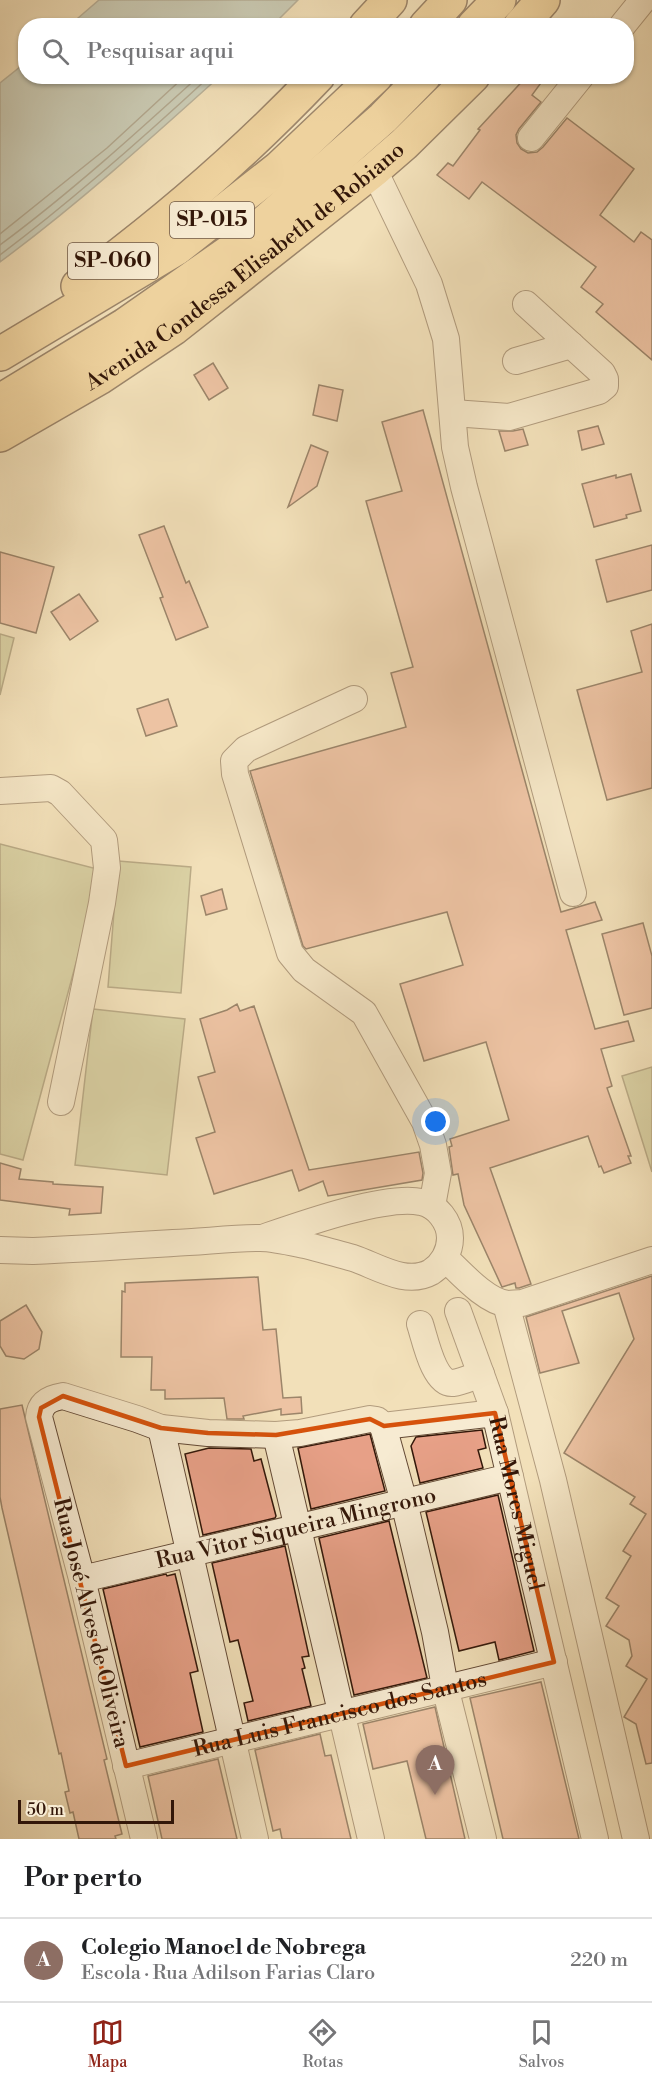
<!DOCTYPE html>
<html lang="pt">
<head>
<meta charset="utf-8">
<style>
	:root { --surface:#fff; --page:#f6f6f6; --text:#202124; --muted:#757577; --line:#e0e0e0; --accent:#8f2418 }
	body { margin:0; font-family:"Libre Bodoni",serif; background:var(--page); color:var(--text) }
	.scale { position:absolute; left:18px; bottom:15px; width:156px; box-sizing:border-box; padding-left:6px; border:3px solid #331709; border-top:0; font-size:16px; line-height:21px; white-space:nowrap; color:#331709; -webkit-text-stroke:4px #f7ebd2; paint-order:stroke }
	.you { position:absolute; left:436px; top:1122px; width:21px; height:21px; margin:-15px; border:4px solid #fff; border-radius:50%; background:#1a73e8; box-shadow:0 0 0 9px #1a73e833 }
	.badge { display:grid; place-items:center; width:39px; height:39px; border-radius:50%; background:var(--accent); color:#fff; font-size:20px; font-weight:700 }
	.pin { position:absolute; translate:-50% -50px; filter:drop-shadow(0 2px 3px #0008) }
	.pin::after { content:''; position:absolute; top:32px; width:21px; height:18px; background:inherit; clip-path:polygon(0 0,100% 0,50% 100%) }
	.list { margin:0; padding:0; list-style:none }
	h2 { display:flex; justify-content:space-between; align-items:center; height:78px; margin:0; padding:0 24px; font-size:26px }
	h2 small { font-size:20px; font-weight:400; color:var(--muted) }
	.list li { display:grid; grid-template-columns:39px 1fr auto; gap:18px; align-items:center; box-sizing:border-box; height:84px; padding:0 24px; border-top:2px solid var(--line) }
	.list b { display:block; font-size:22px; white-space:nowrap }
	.list p { margin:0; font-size:20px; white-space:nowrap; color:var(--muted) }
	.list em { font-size:20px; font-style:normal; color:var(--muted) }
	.icon { flex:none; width:33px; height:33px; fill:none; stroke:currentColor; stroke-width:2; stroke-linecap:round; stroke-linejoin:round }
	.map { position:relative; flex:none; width:652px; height:1839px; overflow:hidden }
	.search { position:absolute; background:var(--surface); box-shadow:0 2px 4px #0004; left:18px; right:18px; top:18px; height:66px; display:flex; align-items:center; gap:15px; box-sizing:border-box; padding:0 21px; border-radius:24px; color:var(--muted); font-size:22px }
	.sheet { height:162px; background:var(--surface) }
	nav { display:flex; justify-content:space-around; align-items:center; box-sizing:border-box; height:84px; border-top:2px solid var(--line); background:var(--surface); font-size:16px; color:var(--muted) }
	nav a { display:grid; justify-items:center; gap:3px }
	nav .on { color:var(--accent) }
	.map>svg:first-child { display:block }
</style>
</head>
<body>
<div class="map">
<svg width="652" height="1839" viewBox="0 0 652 1839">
	<rect width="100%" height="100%" fill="#f2e0b9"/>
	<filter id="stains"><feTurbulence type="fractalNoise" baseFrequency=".00333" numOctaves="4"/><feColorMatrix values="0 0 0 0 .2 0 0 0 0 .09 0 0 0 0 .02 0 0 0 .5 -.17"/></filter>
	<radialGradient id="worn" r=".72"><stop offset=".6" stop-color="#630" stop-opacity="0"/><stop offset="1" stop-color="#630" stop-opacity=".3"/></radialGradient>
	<!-- green -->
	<g fill="#bec18c" stroke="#786c4a" stroke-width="1.5">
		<polygon points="0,634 14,638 0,695"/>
		<polygon points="0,844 101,870 23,1160 0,1154"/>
		<polygon points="118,861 191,867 181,993 108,987"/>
		<polygon points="93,1009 185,1019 167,1175 75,1165"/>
		<polygon points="652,1067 652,1172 622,1076"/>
	</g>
	<!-- water -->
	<g fill="#9fbbb9" stroke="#747973" stroke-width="1.5">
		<polygon points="99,0 298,0 273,25 70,25"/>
		<path d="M 25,63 L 26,76 L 219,77 C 148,141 77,205 0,262 L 0,83 Z"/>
	</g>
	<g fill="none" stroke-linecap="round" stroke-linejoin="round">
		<!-- shore -->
		<g stroke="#696961" stroke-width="1.5">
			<polyline points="0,234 107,148 185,76"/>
			<path d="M 0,245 C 70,193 134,135 199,76"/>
			<path d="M 0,255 C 74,199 142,139 210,76"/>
		</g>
	</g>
	<!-- building -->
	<g fill="#e7a087" stroke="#331709" stroke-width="1.5">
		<polygon points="527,76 546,76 532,95 541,102 519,129 516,135 517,143 521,149 528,153 537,152 543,147 567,118 634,169 600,215 634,242 641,232 652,240 652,360 596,312 603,304 581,287 596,267 482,182 469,199 437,175 448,163 453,166 480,130 478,129"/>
		<polygon points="213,363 228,388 209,400 194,375"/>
		<polygon points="319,385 343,390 337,421 313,415"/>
		<polygon points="423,410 561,912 595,902 602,920 566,930 595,1029 628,1021 634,1041 601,1049 612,1086 607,1088 631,1156 628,1156 631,1163 604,1173 601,1166 599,1167 588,1136 490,1168 531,1284 519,1288 516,1288 515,1283 502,1287 464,1205 458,1174 453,1175 449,1147 452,1146 450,1139 509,1120 486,1042 424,1061 400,984 463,965 447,912 306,949 303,946 250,771 406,727 391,673 413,667 366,501 402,491 382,422"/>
		<polygon points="598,426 604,444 582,450 578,431"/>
		<polygon points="523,429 528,445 505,451 499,431 513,431"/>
		<polygon points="311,445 328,452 317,486 288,507"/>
		<polygon points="631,474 641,511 626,515 627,518 594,527 582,484 616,475 616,478"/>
		<polygon points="164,526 186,583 189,581 208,627 176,640 160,598 163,597 139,535"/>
		<polygon points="652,545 652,590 607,602 596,560"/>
		<polygon points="0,552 54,567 36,633 0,623"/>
		<polygon points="79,594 98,621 70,640 51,612"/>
		<polygon points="652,624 652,788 607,800 577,690 642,672 631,631"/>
		<polygon points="168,699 177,726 146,736 137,709"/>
		<polygon points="222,889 227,909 206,915 201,896"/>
		<polygon points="643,923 652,956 652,1008 624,1015 602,934"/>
		<polygon points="237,1004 240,1011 254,1006 309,1170 419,1152 423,1173 422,1180 328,1196 323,1181 299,1191 292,1170 214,1194 196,1138 215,1132 198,1077 215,1072 200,1019 227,1010"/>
		<polygon points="0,1163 21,1169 19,1179 53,1182 53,1184 103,1187 101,1213 69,1215 70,1209 0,1200"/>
		<polygon points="652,1276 652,1763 646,1764 636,1724 624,1717 647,1679 626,1666 632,1656 629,1640 606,1626 619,1606 606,1598 631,1556 623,1551 646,1514 630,1504 635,1497 564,1453 634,1339 619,1293 562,1311 579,1363 540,1373 526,1317"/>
		<polygon points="258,1277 263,1330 276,1329 283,1398 301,1397 302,1413 281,1415 281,1409 243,1416 244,1419 227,1419 224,1398 165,1399 165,1390 151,1390 152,1357 121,1357 122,1291 125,1292 125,1283"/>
		<polygon points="26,1305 42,1332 39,1349 24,1359 6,1356 0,1346 0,1321"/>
		<polygon points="22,1405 107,1759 104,1760 122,1834 115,1836 116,1839 79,1839 73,1812 70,1813 65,1792 69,1791 61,1753 59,1754 2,1508 0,1497 0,1409"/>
		<polygon points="482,1430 486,1448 478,1450 483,1468 420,1483 411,1446 416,1437"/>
		<polygon points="370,1434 385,1491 311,1509 298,1448"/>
		<polygon points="209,1448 251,1449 254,1461 261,1459 276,1516 275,1518 203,1535 185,1454"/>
		<polygon points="498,1495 534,1651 499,1660 495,1642 459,1651 426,1512"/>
		<polygon points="389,1521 427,1678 354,1695 319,1538"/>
		<polygon points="285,1546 309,1656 302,1657 305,1668 302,1669 311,1706 248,1721 244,1703 253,1701 238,1640 230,1642 212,1563"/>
		<polygon points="166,1574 167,1576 175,1574 190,1637 198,1671 190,1673 203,1732 140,1747 103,1589"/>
		<polygon points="541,1682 579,1839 503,1839 470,1698"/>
		<polygon points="435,1707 439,1725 465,1839 426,1839 407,1761 373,1769 363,1724"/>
		<polygon points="320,1734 325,1756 331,1755 351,1839 282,1839 280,1829 273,1831 255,1750"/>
		<polygon points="218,1759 237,1839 162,1839 148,1776"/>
	</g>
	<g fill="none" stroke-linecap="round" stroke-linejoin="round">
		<!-- minor casing -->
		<g stroke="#634935" stroke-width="28">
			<g id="minor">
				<polyline points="622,26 643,0"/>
				<polyline points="531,138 581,76"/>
				<polyline points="374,170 429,284 446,339 455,447 464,487 573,893"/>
				<polyline points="516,361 571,345"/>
				<polyline points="453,413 509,417 599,391 605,386 605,379 602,373 526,304"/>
				<polyline points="354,699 246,749 234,761 235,774 290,953 304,970 364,1013 425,1122 433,1145 438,1173 432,1206"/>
				<polyline points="0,791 51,788 60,793 104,840 107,868 102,903 61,1102"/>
				<path d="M 0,1250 L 33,1251 C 80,1249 126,1246 173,1243 C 202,1242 231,1238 260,1238 C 275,1238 294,1243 309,1246 C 324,1250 339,1254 353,1258 C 377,1266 406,1286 431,1272 C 442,1265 450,1252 450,1238 C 450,1222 437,1205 421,1202 C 386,1194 297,1226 262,1238"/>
				<path d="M 445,1258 C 460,1272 486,1302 508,1304 C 512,1304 518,1303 522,1303 L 652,1260"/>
				<polyline points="506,1304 553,1480 636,1839"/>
				<polyline points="458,1311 495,1413"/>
				<path d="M 420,1324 C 425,1339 434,1385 453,1383 C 462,1382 472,1377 481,1374"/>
				<polyline points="383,1426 404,1502 435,1632 445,1687 483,1839"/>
				<polyline points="161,1428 255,1839"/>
				<polyline points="276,1435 371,1839"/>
				<path id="s1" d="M 82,1579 L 510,1477"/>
				<path id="s2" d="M 126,1766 L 554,1662"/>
				<path id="s3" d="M 144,1839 L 82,1579 L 39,1417 C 40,1403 50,1398 63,1396 L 137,1419 L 161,1428 L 208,1433 L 276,1435 L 300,1433 L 370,1419 L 377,1420 L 383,1426 L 495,1413 L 595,1839"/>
			</g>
		</g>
		<!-- highway casing -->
		<g stroke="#331709" stroke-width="36">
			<g id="highway">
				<polyline points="366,26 390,0"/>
				<polyline points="426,26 450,0"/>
				<polyline points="474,26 499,0"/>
				<polyline points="520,26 543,0"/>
				<path d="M 78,286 C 164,223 244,154 318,76"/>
				<polyline points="0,354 177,248 279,168 376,76"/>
				<polyline points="0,401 125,325 238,246 383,118 424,76"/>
				<path id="s4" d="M 0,435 L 99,378 L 174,328 L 374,170 L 404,144 L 473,76"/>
			</g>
		</g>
		<!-- minor -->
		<use href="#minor" stroke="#f7ebd2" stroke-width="26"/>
		<!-- highway -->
		<use href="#highway" stroke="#e9c07c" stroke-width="33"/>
	</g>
	<!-- marked area -->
	<path d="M0 0H652V1839H0ZM 63,1396 L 161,1428 L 208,1433 L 276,1435 L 370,1419 L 384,1426 L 495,1413 L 554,1662 L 126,1766 L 39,1417 L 41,1408 Z" fill="#f2e0b9" fill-opacity=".55" fill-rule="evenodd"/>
	<path fill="none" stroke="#d6520c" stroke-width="4.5" stroke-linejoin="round" d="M 63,1396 L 161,1428 L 208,1433 L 276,1435 L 370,1419 L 384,1426 L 495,1413 L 554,1662 L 126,1766 L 39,1417 L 41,1408 Z"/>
	<g text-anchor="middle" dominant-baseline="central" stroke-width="4.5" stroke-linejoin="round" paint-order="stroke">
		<!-- shield labels -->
		<g fill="#f7ebd2" stroke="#6e5745" stroke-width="1.5">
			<rect x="170" y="202" width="84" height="36" rx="4.5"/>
			<rect x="68" y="243" width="90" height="36" rx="4.5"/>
		</g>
		<g font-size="21" font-weight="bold" fill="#331709">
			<text x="212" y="220">SP-015</text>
			<text x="113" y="261">SP-060</text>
		</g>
		<!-- street labels -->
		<g font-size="22" fill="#331709" stroke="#f7ebd2">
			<text stroke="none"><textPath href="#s4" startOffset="298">Avenida Condessa Elisabeth de Robiano</textPath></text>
			<text stroke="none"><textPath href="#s3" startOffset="1005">Rua Mores Miguel</textPath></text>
			<text stroke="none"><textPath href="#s1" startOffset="220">Rua Vitor Siqueira Mingrono</textPath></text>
			<text transform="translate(91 1623) rotate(76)">Rua José Alves de Oliveira</text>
			<text stroke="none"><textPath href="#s2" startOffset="220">Rua Luis Francisco dos Santos</textPath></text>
		</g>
	</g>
	<rect width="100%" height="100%" filter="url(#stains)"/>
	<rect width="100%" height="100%" fill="url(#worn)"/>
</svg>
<div class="scale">50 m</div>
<div class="you"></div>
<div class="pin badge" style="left:435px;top:1795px;background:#8d6e63">A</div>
<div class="search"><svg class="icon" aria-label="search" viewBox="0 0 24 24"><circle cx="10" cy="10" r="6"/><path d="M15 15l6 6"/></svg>Pesquisar aqui</div>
</div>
<section class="sheet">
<h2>Por perto<small></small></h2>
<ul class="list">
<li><span class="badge" style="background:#8d6e63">A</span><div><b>Colegio Manoel de Nobrega</b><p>Escola · Rua Adilson Farias Claro</p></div><em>220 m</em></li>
</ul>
</section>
<nav>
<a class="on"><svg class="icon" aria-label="map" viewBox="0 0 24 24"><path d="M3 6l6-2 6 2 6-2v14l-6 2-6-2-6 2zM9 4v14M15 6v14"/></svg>Mapa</a>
<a><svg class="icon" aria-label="directions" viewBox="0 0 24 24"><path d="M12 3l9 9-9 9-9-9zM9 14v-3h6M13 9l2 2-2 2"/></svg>Rotas</a>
<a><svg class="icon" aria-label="saved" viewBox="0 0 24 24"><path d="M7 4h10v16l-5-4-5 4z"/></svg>Salvos</a>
</nav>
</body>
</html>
